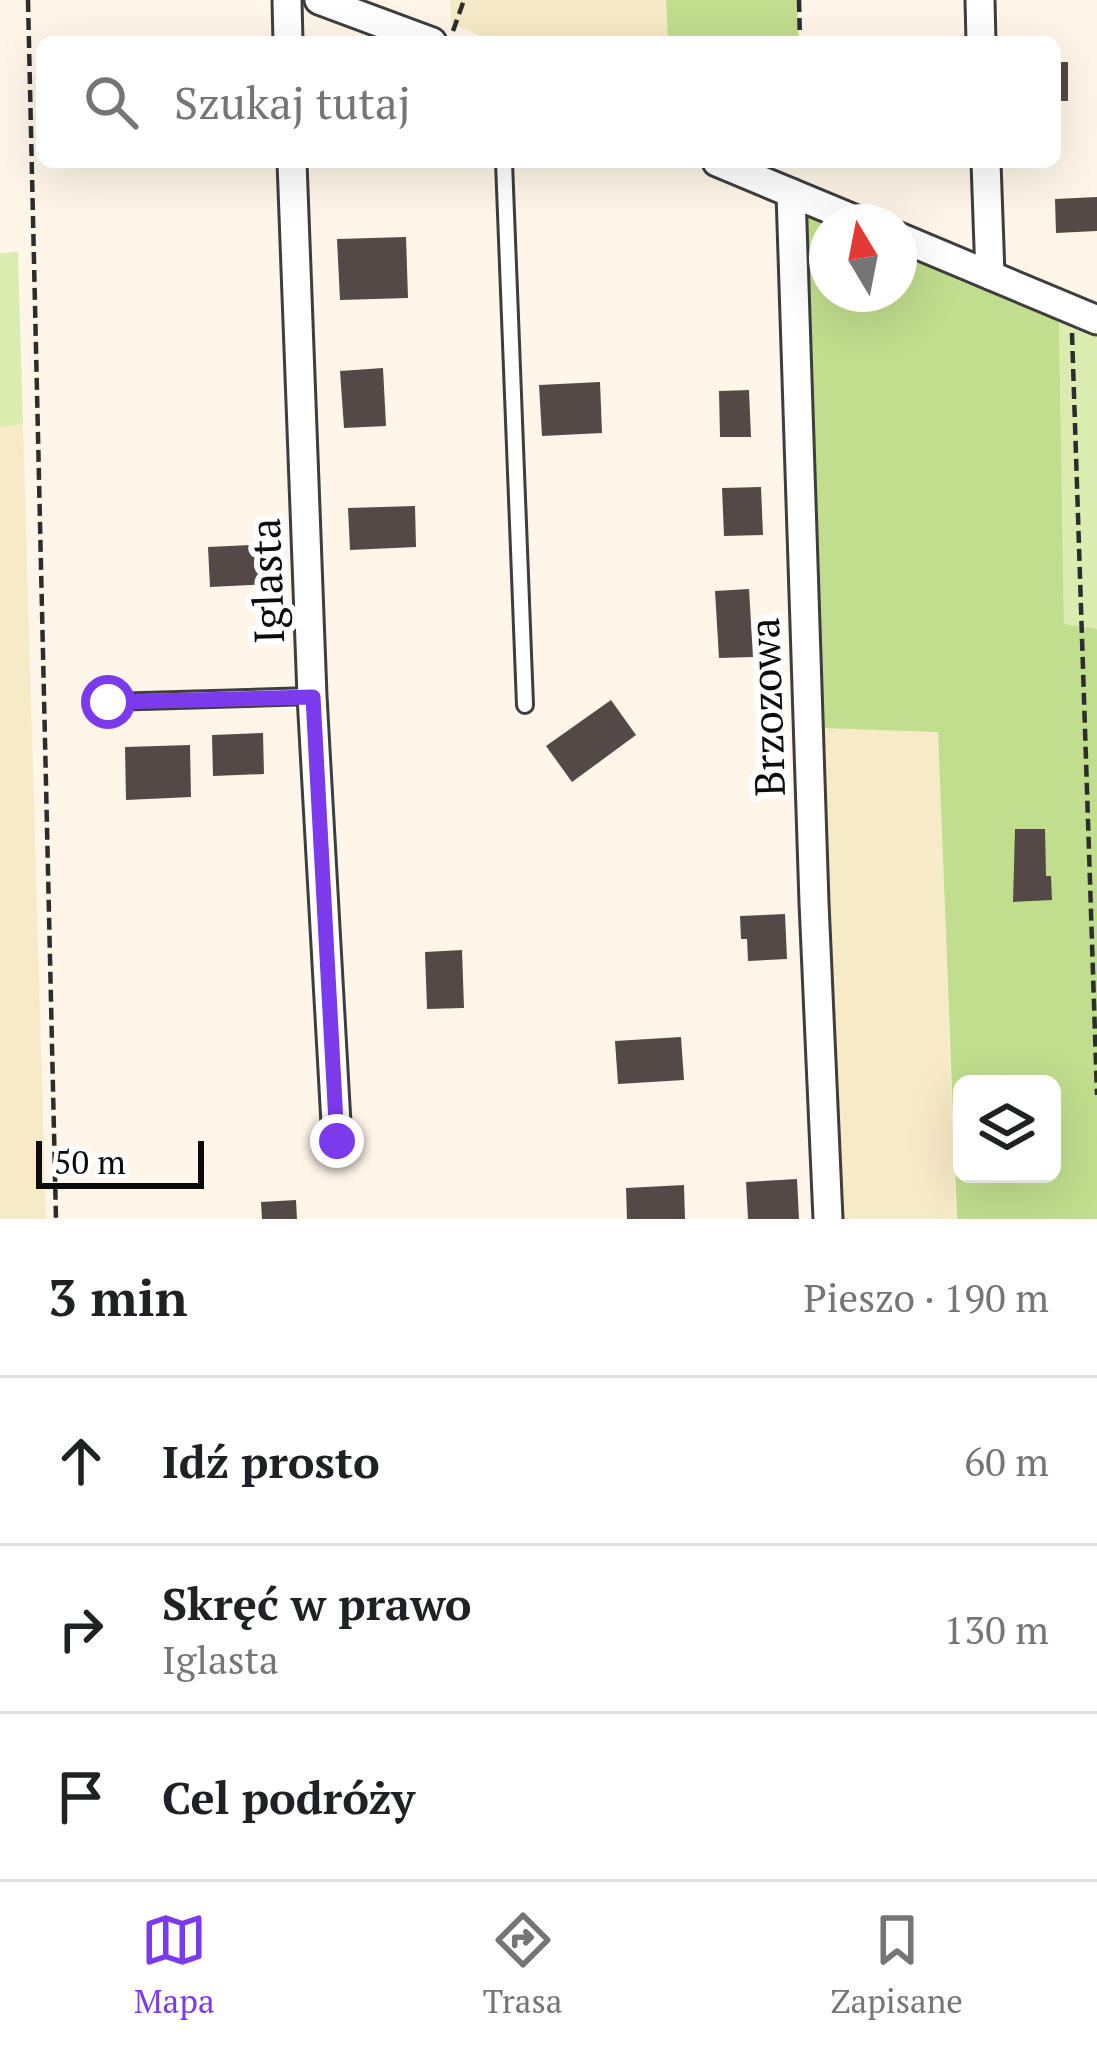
<!DOCTYPE html>
<html lang="pl">
<head>
<meta charset="utf-8">
<style>
	:root { --surface:#fff; --page:#f2f2f2; --text:#202124; --muted:#757577; --line:#e0e0e0; --accent:#7c3aed }
	body { margin:0; font-family:"PT Serif",serif; background:var(--page); color:var(--text) }
	.controls { position:absolute; right:36px; bottom:36px; display:grid; overflow:hidden; border-radius:18px; box-shadow:0 12px 48px #0002 }
	.controls button { width:108px; height:108px; display:grid; place-items:center; padding:0; border:0; border-bottom:3px solid var(--line); background:var(--surface); color:var(--text); font:60px sans-serif }
	.compass { position:absolute; left:809px; top:204px; width:108px; height:108px; border-radius:50%; background:var(--surface); box-shadow:0 12px 48px #0002; rotate:350deg }
	.scale { position:absolute; left:36px; bottom:30px; width:168px; box-sizing:border-box; padding-left:12px; border:6px solid #0b0b0b; border-top:0; font-size:33px; line-height:42px; white-space:nowrap; color:#0b0b0b; -webkit-text-stroke:9px #fff; paint-order:stroke }
	.stop { position:absolute; width:36px; height:36px; margin:-27px; border:9px solid #7c3aed; border-radius:50%; background:#fff }
	.stop.end { background:#7c3aed; border-color:#fff; box-shadow:0 3px 12px #0008 }
	.list { margin:0; padding:0; list-style:none }
	h2 { display:flex; justify-content:space-between; align-items:center; height:156px; margin:0; padding:0 48px; font-size:51px }
	h2 small { font-size:39px; font-weight:400; color:var(--muted) }
	.list li { display:grid; grid-template-columns:78px 1fr auto; gap:36px; align-items:center; box-sizing:border-box; height:168px; padding:0 48px; border-top:3px solid var(--line) }
	.list b { display:block; font-size:45px; white-space:nowrap }
	.list p { margin:0; font-size:39px; white-space:nowrap; color:var(--muted) }
	.list em { font-size:39px; font-style:normal; color:var(--muted) }
	.icon { flex:none; width:66px; height:66px; fill:none; stroke:currentColor; stroke-width:2; stroke-linecap:round; stroke-linejoin:round }
	.map { position:relative; flex:none; width:1097px; height:1219px; overflow:hidden }
	.search { position:absolute; background:var(--surface); box-shadow:0 12px 48px #0002; left:36px; right:36px; top:36px; height:132px; display:flex; align-items:center; gap:30px; box-sizing:border-box; padding:0 42px; border-radius:18px; color:var(--muted); font-size:45px }
	.sheet { height:660px; background:var(--surface) }
	nav { display:flex; justify-content:space-around; align-items:center; box-sizing:border-box; height:168px; border-top:3px solid var(--line); background:var(--surface); font-size:33px; color:var(--muted) }
	nav a { display:grid; justify-items:center; gap:6px }
	nav .on { color:var(--accent) }
	.map>svg:first-child { display:block }
</style>
</head>
<body>
<div class="map">
<svg width="1097" height="1219" viewBox="0 0 1097 1219">
	<rect width="100%" height="100%" fill="#fff6e9"/>
	<!-- farmland -->
	<g fill="#f7eac7">
		<polygon points="450,0 666,0 668,42 495,42 451,23"/>
		<polygon points="23,424 46,1219 0,1219 0,427"/>
		<polygon points="820,728 938,731 956,1219 840,1219"/>
	</g>
	<!-- green -->
	<g fill="#dbecb0">
		<polygon points="18,252 23,424 0,427 0,253"/>
		<polygon points="1059,320 1097,337 1097,629 1064,625"/>
	</g>
	<!-- forest -->
	<g fill="#c1de8e" fill-rule="evenodd">
		<polygon points="666,0 797,0 799,42 668,42"/>
		<path d="M 807,217 L 827,223 L 827,294 L 899,294 L 899,253 L 1059,320 L 1064,624 L 1097,629 L 1097,1219 L 957,1219 L 938,732 L 820,728 ZM 962,1084 L 1052,1084 L 1052,1174 L 962,1174 Z"/>
	</g>
	<!-- building -->
	<g fill="#544947">
		<rect x="1055" y="62" width="13" height="39"/>
		<polygon points="1097,197 1097,231 1056,233 1055,199"/>
		<polygon points="406,237 408,298 340,300 337,239"/>
		<polygon points="383,368 386,426 344,428 340,371"/>
		<polygon points="600,382 602,433 542,436 539,385"/>
		<polygon points="749,390 751,437 720,437 719,391"/>
		<polygon points="761,487 763,535 724,536 722,488"/>
		<polygon points="415,506 416,547 350,550 348,508"/>
		<polygon points="269,544 271,584 210,587 208,547"/>
		<polygon points="749,589 753,657 719,658 715,591"/>
		<polygon points="611,700 636,735 572,782 546,746"/>
		<polygon points="263,733 264,774 213,776 212,735"/>
		<polygon points="190,745 191,797 126,800 125,747"/>
		<polygon points="1015,829 1045,829 1046,876 1051,876 1052,900 1013,902"/>
		<polygon points="785,914 787,959 748,961 747,939 741,939 740,916"/>
		<polygon points="462,950 464,1008 427,1009 425,952"/>
		<polygon points="681,1037 684,1080 618,1084 615,1041"/>
		<polygon points="797,1179 799,1219 748,1219 746,1182"/>
		<polygon points="684,1185 685,1219 627,1219 626,1188"/>
		<polygon points="296,1200 297,1219 262,1219 261,1202"/>
	</g>
	<g fill="none" stroke-linecap="round" stroke-linejoin="round">
		<!-- lane casing -->
		<g stroke="#3e3e3e" stroke-width="20">
			<g id="lane">
				<polyline points="504,162 525,705"/>
				<polyline points="108,702 312,696"/>
			</g>
		</g>
		<!-- street casing -->
		<g stroke="#3e3e3e" stroke-width="33">
			<g id="street">
				<polyline points="287,0 288,42"/>
				<polyline points="319,0 432,42"/>
				<polyline points="980,0 981,42"/>
				<polyline points="292,162 312,696 337,1141"/>
				<polyline points="717,162 861,222"/>
				<polyline points="986,162 990,275"/>
				<polyline points="791,193 814,903 828,1219"/>
				<polyline points="899,237 1097,320"/>
			</g>
		</g>
		<!-- path -->
		<g stroke="#2d2d2d" stroke-width="4.5" stroke-dasharray="12 6" stroke-linecap="butt">
			<polyline points="28,0 56,1219"/>
			<polyline points="799,0 800,42"/>
			<polyline points="453,31 464,0"/>
			<polyline points="1072,333 1097,1095"/>
		</g>
		<!-- lane -->
		<use href="#lane" stroke="#fff" stroke-width="14"/>
		<!-- street -->
		<use href="#street" stroke="#fff" stroke-width="27"/>
	</g>
	<g fill="none" stroke-linecap="round" stroke-linejoin="round">
		<!-- route -->
		<polyline stroke="#7c3aed" stroke-width="15" points="108,702 313,697 337,1141"/>
	</g>
	<g text-anchor="middle" dominant-baseline="central" stroke-width="12" stroke-linejoin="round" paint-order="stroke">
		<!-- street labels -->
		<g font-size="42" fill="#0b0b0b" stroke="#fff">
			<text transform="translate(266 581) rotate(-92)">Iglasta</text>
			<text transform="translate(766 707) rotate(-92)">Brzozowa</text>
		</g>
	</g>
</svg>
<div class="controls">
<button><svg class="icon" aria-label="layers" viewBox="0 0 24 24"><path d="M12 4l9 5-9 5-9-5zM3 14l9 5 9-5"/></svg></button>
</div>
<svg class="compass" viewBox="-18 -18 36 36"><path d="M0-13l5 13h-10z" fill="#e53935"/><path d="M0 13l5-13h-10z" fill="#757577"/></svg>
<div class="scale">50 m</div>
<div class="stop" style="left:108px;top:702px"></div>
<div class="stop end" style="left:337px;top:1141px"></div>
<div class="search"><svg class="icon" aria-label="search" viewBox="0 0 24 24"><circle cx="10" cy="10" r="6"/><path d="M15 15l6 6"/></svg>Szukaj tutaj</div>
</div>
<section class="sheet">
<h2>3 min<small>Pieszo · 190 m</small></h2>
<ul class="list">
<li><svg class="icon" aria-label="ahead" viewBox="0 0 24 24"><path d="M12 20V5M6 11l6-6 6 6"/></svg><div><b>Idź prosto</b></div><em>60 m</em></li>
<li><svg class="icon" aria-label="right" viewBox="0 0 24 24"><path d="M7 20v-9h11M14 6l5 5-5 5"/></svg><div><b>Skręć w prawo</b><p>Iglasta</p></div><em>130 m</em></li>
<li><svg class="icon" aria-label="arrive" viewBox="0 0 24 24"><path d="M6 21V4h12l-3 4 3 4H6"/></svg><div><b>Cel podróży</b></div></li>
</ul>
</section>
<nav>
<a class="on"><svg class="icon" aria-label="map" viewBox="0 0 24 24"><path d="M3 6l6-2 6 2 6-2v14l-6 2-6-2-6 2zM9 4v14M15 6v14"/></svg>Mapa</a>
<a><svg class="icon" aria-label="directions" viewBox="0 0 24 24"><path d="M12 3l9 9-9 9-9-9zM9 14v-3h6M13 9l2 2-2 2"/></svg>Trasa</a>
<a><svg class="icon" aria-label="saved" viewBox="0 0 24 24"><path d="M7 4h10v16l-5-4-5 4z"/></svg>Zapisane</a>
</nav>
</body>
</html>
